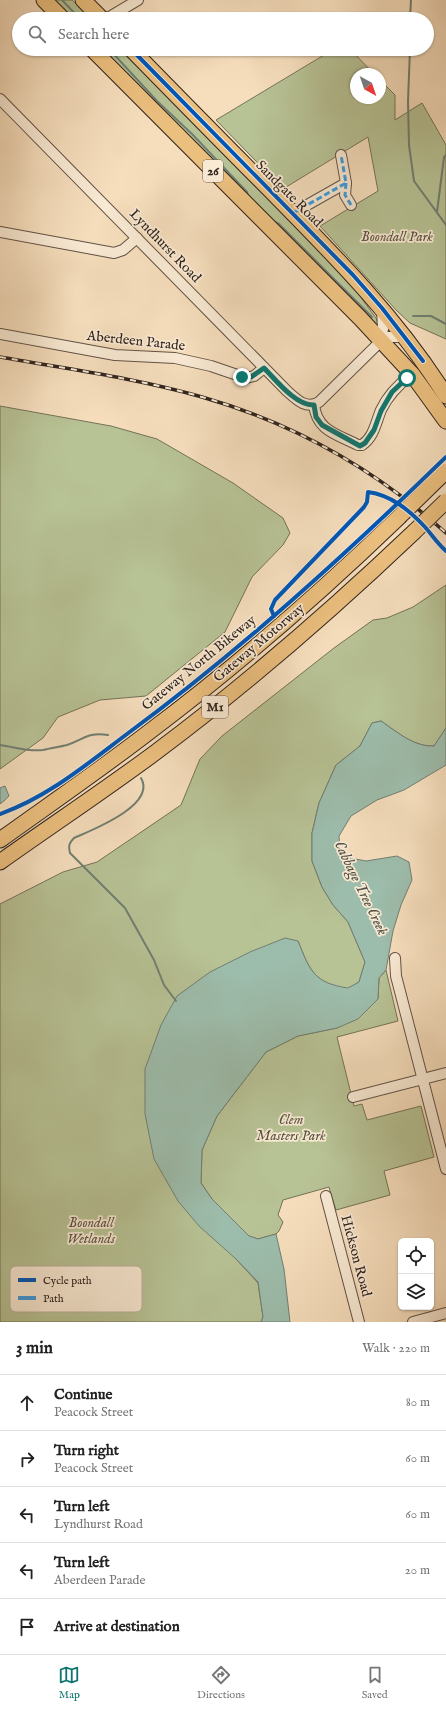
<!DOCTYPE html>
<html lang="en">
<head>
<meta charset="utf-8">
<style>
	:root { --surface:#fff; --page:#f2f2f2; --text:#222; --muted:#767676; --line:#e0e0e0; --accent:#0f766e }
	body { margin:0; font-family:"IM FELL English",serif; background:var(--page); color:var(--text) }
	.controls { position:absolute; right:12px; bottom:12px; display:grid; overflow:hidden; border-radius:6px; box-shadow:0 1px 3px #0004 }
	.controls button { width:36px; height:36px; display:grid; place-items:center; padding:0; border:0; border-bottom:1px solid var(--line); background:var(--surface); color:var(--text); font:20px sans-serif }
	.compass { position:absolute; left:350px; top:68px; width:36px; height:36px; border-radius:50%; background:var(--surface); box-shadow:0 1px 3px #0004; rotate:140deg }
	.stop { position:absolute; width:12px; height:12px; margin:-9px; border:3px solid #0f766e; border-radius:50%; background:#fff }
	.stop.end { background:#0f766e; border-color:#fff; box-shadow:0 1px 4px #0008 }
	.list { margin:0; padding:0; list-style:none }
	h2 { display:flex; justify-content:space-between; align-items:center; height:52px; margin:0; padding:0 16px; font-size:17px }
	h2 small { font-size:13px; font-weight:400; color:var(--muted) }
	.list li { display:grid; grid-template-columns:26px 1fr auto; gap:12px; align-items:center; box-sizing:border-box; height:56px; padding:0 16px; border-top:1px solid var(--line) }
	.list b { display:block; font-size:15px; white-space:nowrap }
	.list p { margin:0; font-size:13px; white-space:nowrap; color:var(--muted) }
	.list em { font-size:13px; font-style:normal; color:var(--muted) }
	.icon { flex:none; width:22px; height:22px; fill:none; stroke:currentColor; stroke-width:2; stroke-linecap:round; stroke-linejoin:round }
	.map { position:relative; flex:none; width:446px; height:1322px; overflow:hidden }
	.search { position:absolute; background:var(--surface); box-shadow:0 1px 3px #0004; left:12px; right:12px; top:12px; height:44px; display:flex; align-items:center; gap:10px; box-sizing:border-box; padding:0 14px; border-radius:22px; color:var(--muted); font-size:15px }
	.sheet { height:332px; background:var(--surface) }
	nav { display:flex; justify-content:space-around; align-items:center; box-sizing:border-box; height:56px; border-top:1px solid var(--line); background:var(--surface); font-size:11px; color:var(--muted) }
	nav a { display:grid; justify-items:center; gap:2px }
	nav .on { color:var(--accent) }
	.map>svg:first-child { display:block }
</style>
</head>
<body>
<div class="map">
<svg width="446" height="1322" viewBox="0 0 446 1322">
	<rect width="100%" height="100%" fill="#f6debd"/>
	<filter id="stains"><feTurbulence type="fractalNoise" baseFrequency=".005" numOctaves="4"/><feColorMatrix values="0 0 0 0 .2 0 0 0 0 .09 0 0 0 0 .02 0 0 0 .5 -.17"/></filter>
	<radialGradient id="worn" r=".72"><stop offset=".6" stop-color="#630" stop-opacity="0"/><stop offset="1" stop-color="#630" stop-opacity=".3"/></radialGradient>
	<!-- green -->
	<g fill="#b7c295" stroke="#747259">
		<polygon points="47,0 72,0 92,19 66,19"/>
		<polygon points="96,49 122,49 351,284 376,318 379,327"/>
		<polygon points="334,49 350,49 374,74 356,74 356,98 380,98 380,80 395,95 395,120 422,103 446,145 446,339 410,323 397,311 320,226 378,191 368,137 283,189 216,120"/>
		<polygon points="0,406 111,426 157,439 233,483 283,518 290,533 283,545 252,577 225,632 146,696 100,700 58,717 43,738 0,769"/>
		<path d="M 446,585 L 446,728 L 434,746 C 414,747 397,732 381,721 L 372,723 L 360,746 L 336,765 L 319,803 L 312,833 L 312,861 L 322,887 L 333,905 L 348,922 L 365,962 L 359,982 L 348,989 C 314,983 310,971 298,941 L 145,1069 L 236,1259 L 258,1283 L 263,1317 L 261,1322 L 0,1322 L 0,904 L 63,872 L 97,862 L 181,805 L 200,759 L 222,736 L 334,648 L 373,620 L 387,618 L 413,607 Z"/>
		<polygon points="386,970 398,1021 337,1037 354,1106 362,1104 367,1120 421,1106 434,1157 384,1171 390,1195 336,1210 329,1187 283,1200 278,1215 283,1222 279,1231 276,1234 258,1239 249,1236 212,1199 201,1183 202,1150 217,1116 266,1052 298,1036 337,1028 378,999 379,978"/>
	</g>
	<!-- water -->
	<g fill="#9dbdac" stroke="#717f73">
		<path d="M 381,721 C 397,732 414,747 434,746 L 446,728 L 446,765 L 404,790 L 377,800 L 351,816 L 339,836 L 340,851 L 350,858 L 366,861 L 397,856 L 409,862 L 412,880 L 401,905 L 393,931 L 386,970 L 379,978 L 378,999 L 358,1019 L 337,1028 L 298,1036 L 266,1052 L 217,1116 L 202,1150 L 201,1183 L 212,1199 L 249,1236 L 258,1239 L 276,1234 L 284,1269 L 290,1322 L 261,1322 L 263,1317 L 258,1282 L 236,1259 L 199,1226 L 178,1201 L 154,1159 L 145,1114 L 145,1069 L 161,1025 L 177,996 L 210,972 L 250,952 L 285,938 L 298,941 C 310,971 314,983 348,988 L 359,982 L 365,962 L 348,922 L 333,905 L 322,887 L 312,861 L 312,833 L 319,803 L 336,765 L 360,746 L 372,723 Z"/>
		<polygon points="5,786 9,796 4,801 0,804 0,788"/>
	</g>
	<g fill="none" stroke-linecap="round" stroke-linejoin="round">
		<!-- stream -->
		<g stroke="#717f73" stroke-width="2">
			<polyline points="62,0 80,19"/>
			<polyline points="410,19 411,0"/>
			<polyline points="109,49 157,101 192,134 247,192 248,196"/>
			<polyline points="410,49 408,101 409,145 414,181 446,225"/>
			<polyline points="437,212 444,157 446,155"/>
			<polyline points="273,221 279,224 372,317"/>
			<polyline points="413,316 431,316 446,324"/>
			<path d="M 0,745 C 15,747 28,752 43,750 C 51,748 59,747 67,745 C 85,739 87,732 108,735"/>
			<path d="M 141,778 C 157,805 92,830 74,838 C 69,843 68,846 70,853 L 125,908 L 154,960 L 164,985 L 176,1001"/>
		</g>
		<!-- minor casing -->
		<g stroke="#625245" stroke-width="12">
			<g id="minor">
				<polyline points="106,19 138,0"/>
				<path d="M 0,99 L 287,391 C 296,399 306,410 319,402 L 385,337 L 404,337"/>
				<polyline points="346,183 345,195 351,205"/>
				<polyline points="293,213 346,183 341,155"/>
				<polyline points="0,232 114,253 123,250 137,238"/>
				<polyline points="0,334 115,355 175,358 211,366 246,378 254,376 264,368"/>
				<polyline points="380,340 383,329 382,309"/>
				<path d="M 314,405 C 317,431 337,434 358,445 L 362,445 C 374,437 376,422 381,410 C 388,395 399,384 412,374"/>
				<polyline points="395,958 396,976 446,1169"/>
				<polyline points="353,1097 446,1073"/>
				<polyline points="326,1196 359,1322"/>
				<polyline points="413,1322 446,1313"/>
			</g>
		</g>
		<!-- highway casing -->
		<g stroke="#30231d" stroke-width="17">
			<g id="highway">
				<polyline points="44,0 63,19"/>
				<polyline points="83,0 102,19"/>
				<polyline points="92,49 360,318 412,374 446,421"/>
				<path d="M 131,49 C 177,96 223,143 269,189 C 333,254 397,318 446,396"/>
				<path d="M 0,840 C 50,804 101,769 149,732 C 237,666 320,593 399,517"/>
				<path d="M 0,862 C 52,825 105,790 156,752 C 247,684 332,610 414,532"/>
			</g>
		</g>
		<!-- minor -->
		<use href="#minor" stroke="#f9ead4" stroke-width="10"/>
		<!-- highway -->
		<use href="#highway" stroke="#ebbf7e" stroke-width="15"/>
		<!-- rail casing -->
		<g stroke="#30231d" stroke-width="3.5">
			<path id="rail" d="M 0,357 C 67,369 136,378 202,397 C 293,423 376,470 446,533"/>
		</g>
		<!-- rail -->
		<use href="#rail" stroke="#f9ead4" stroke-width="2" stroke-dasharray="6" stroke-linecap="butt"/>
		<!-- highway-bridge casing -->
		<g stroke="#30231d" stroke-width="17" stroke-linecap="butt">
			<g id="highway-bridge">
				<polyline points="399,517 446,471"/>
				<polyline points="414,532 446,501"/>
			</g>
		</g>
		<!-- highway-bridge -->
		<use href="#highway-bridge" stroke="#ebbf7e" stroke-width="15"/>
		<!-- quiet -->
		<g stroke="#3e9cdf" stroke-width="3" stroke-dasharray="6 3" stroke-linecap="butt">
			<polyline points="346,183 345,195 351,205"/>
			<polyline points="293,213 346,183 341,155"/>
		</g>
		<!-- cycleway casing -->
		<g stroke="#f9ead4" stroke-width="6">
			<g id="cycleway">
				<polyline points="131,49 353,275 382,308 423,361"/>
				<path d="M 274,616 L 271,609 L 275,600 L 364,507 L 367,502 L 368,492 C 391,495 409,510 425,527 C 432,535 438,544 446,551"/>
				<path d="M 0,814 C 48,797 87,764 127,734 C 241,650 345,555 446,457"/>
			</g>
		</g>
		<!-- cycleway -->
		<use href="#cycleway" stroke="#0057b8" stroke-width="4"/>
	</g>
	<g fill="none" stroke-linecap="round" stroke-linejoin="round">
		<!-- route -->
		<path stroke="#0f766e" stroke-width="5" d="M 242,377 L 251,377 L 264,368 C 276,380 296,406 314,405 L 316,417 L 322,425 L 360,446 L 365,443 L 374,430 L 381,411 L 392,392 L 407,378"/>
	</g>
	<g text-anchor="middle" dominant-baseline="central" stroke-width="3.5" stroke-linejoin="round" paint-order="stroke">
		<!-- shield labels -->
		<g fill="#f9ead4" stroke="#6c5f54" stroke-width="1">
			<rect x="203" y="160" width="20" height="22" rx="3"/>
			<rect x="202" y="696" width="26" height="22" rx="3"/>
		</g>
		<g font-size="13" font-weight="bold" fill="#30231d">
			<text x="213" y="171">26</text>
			<text x="215" y="707">M1</text>
		</g>
		<!-- street labels -->
		<g font-size="14" fill="#30231d" stroke="#f9ead4">
			<text transform="translate(289 194) rotate(45)">Sandgate Road</text>
			<text transform="translate(165 246) rotate(46)">Lyndhurst Road</text>
			<text transform="translate(136 341) rotate(6)">Aberdeen Parade</text>
			<text transform="translate(259 643) rotate(-40)">Gateway Motorway</text>
			<text transform="translate(199 663) rotate(-39)">Gateway North Bikeway</text>
			<text transform="translate(356 1256) rotate(75)">Hickson Road</text>
		</g>
		<!-- park labels -->
		<g font-size="14" font-style="italic" fill="#585341" stroke="#f9ead4">
			<text x="397" y="237">Boondall Park</text>
			<text x="291" y="1120">Clem<tspan x="291" dy="16">Masters Park</tspan></text>
			<text x="91" y="1223">Boondall<tspan x="91" dy="16">Wetlands</tspan></text>
		</g>
		<!-- water labels -->
		<g font-size="15" font-style="italic" fill="#515148" stroke="#f9ead4">
			<text transform="translate(361 888) rotate(64)">Cabbage Tree Creek</text>
		</g>
	</g>
	<!-- legend -->
	<rect x="10" y="1266" width="132" height="46" rx="6" fill="#f9ead4" stroke="#bdae9d" stroke-width="1"/>
	<rect x="18" y="1278" width="18" height="4" fill="#0057b8"/>
	<rect x="18" y="1296" width="18" height="4" fill="#3e9cdf"/>
	<g font-size="11" fill="#30231d">
		<text x="43" y="1284">Cycle path</text>
		<text x="43" y="1302">Path</text>
	</g>
	<rect width="100%" height="100%" filter="url(#stains)"/>
	<rect width="100%" height="100%" fill="url(#worn)"/>
</svg>
<div class="controls">
<button><svg class="icon" aria-label="locate" viewBox="0 0 24 24"><circle cx="12" cy="12" r="6"/><path d="M12 2v4M12 18v4M2 12h4M18 12h4"/></svg></button>
<button><svg class="icon" aria-label="layers" viewBox="0 0 24 24"><path d="M12 4l9 5-9 5-9-5zM3 14l9 5 9-5"/></svg></button>
</div>
<svg class="compass" viewBox="-18 -18 36 36"><path d="M0-13l5 13h-10z" fill="#e53935"/><path d="M0 13l5-13h-10z" fill="#767676"/></svg>
<div class="stop" style="left:407px;top:378px"></div>
<div class="stop end" style="left:242px;top:377px"></div>
<div class="search"><svg class="icon" aria-label="search" viewBox="0 0 24 24"><circle cx="10" cy="10" r="6"/><path d="M15 15l6 6"/></svg>Search here</div>
</div>
<section class="sheet">
<h2>3 min<small>Walk · 220 m</small></h2>
<ul class="list">
<li><svg class="icon" aria-label="ahead" viewBox="0 0 24 24"><path d="M12 20V5M6 11l6-6 6 6"/></svg><div><b>Continue</b><p>Peacock Street</p></div><em>80 m</em></li>
<li><svg class="icon" aria-label="right" viewBox="0 0 24 24"><path d="M7 20v-9h11M14 6l5 5-5 5"/></svg><div><b>Turn right</b><p>Peacock Street</p></div><em>60 m</em></li>
<li><svg class="icon" aria-label="left" viewBox="0 0 24 24"><path d="M17 20v-9H6M10 6l-5 5 5 5"/></svg><div><b>Turn left</b><p>Lyndhurst Road</p></div><em>60 m</em></li>
<li><svg class="icon" aria-label="left" viewBox="0 0 24 24"><path d="M17 20v-9H6M10 6l-5 5 5 5"/></svg><div><b>Turn left</b><p>Aberdeen Parade</p></div><em>20 m</em></li>
<li><svg class="icon" aria-label="arrive" viewBox="0 0 24 24"><path d="M6 21V4h12l-3 4 3 4H6"/></svg><div><b>Arrive at destination</b></div></li>
</ul>
</section>
<nav>
<a class="on"><svg class="icon" aria-label="map" viewBox="0 0 24 24"><path d="M3 6l6-2 6 2 6-2v14l-6 2-6-2-6 2zM9 4v14M15 6v14"/></svg>Map</a>
<a><svg class="icon" aria-label="directions" viewBox="0 0 24 24"><path d="M12 3l9 9-9 9-9-9zM9 14v-3h6M13 9l2 2-2 2"/></svg>Directions</a>
<a><svg class="icon" aria-label="saved" viewBox="0 0 24 24"><path d="M7 4h10v16l-5-4-5 4z"/></svg>Saved</a>
</nav>
</body>
</html>
